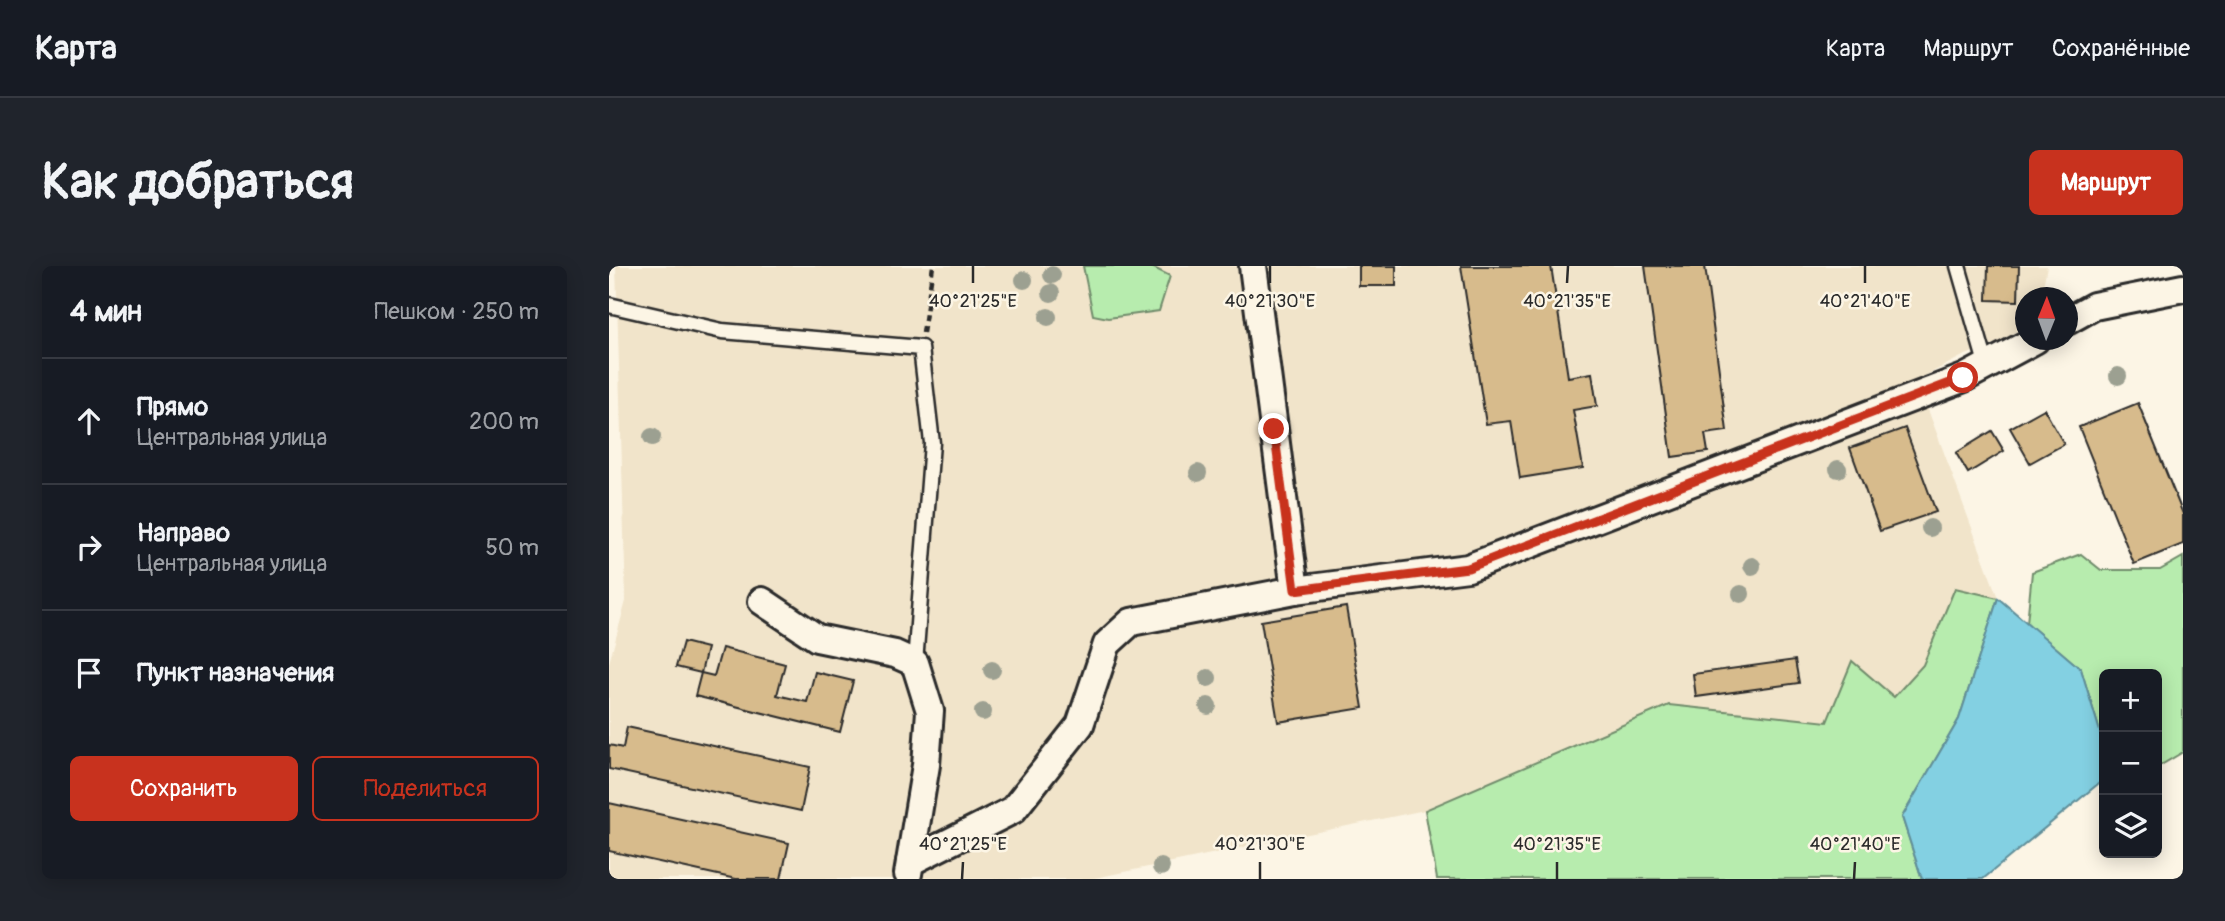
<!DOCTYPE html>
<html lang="ru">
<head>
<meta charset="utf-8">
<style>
	:root { --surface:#171b24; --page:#20242c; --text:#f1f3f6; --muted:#9ea1a6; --line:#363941; --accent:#c8321e }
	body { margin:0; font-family:Pangolin,sans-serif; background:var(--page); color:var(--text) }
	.controls { position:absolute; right:21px; bottom:21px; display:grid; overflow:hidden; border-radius:10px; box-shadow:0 4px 18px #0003 }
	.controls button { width:63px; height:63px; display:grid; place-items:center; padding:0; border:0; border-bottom:2px solid var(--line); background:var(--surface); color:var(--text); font:35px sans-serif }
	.compass { position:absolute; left:1406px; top:21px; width:63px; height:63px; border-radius:50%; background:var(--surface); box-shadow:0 4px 18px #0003; rotate:1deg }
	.stop { position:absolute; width:21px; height:21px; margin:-16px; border:5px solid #c8321e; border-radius:50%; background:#fff }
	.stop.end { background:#c8321e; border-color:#fff; box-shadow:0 2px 7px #0008 }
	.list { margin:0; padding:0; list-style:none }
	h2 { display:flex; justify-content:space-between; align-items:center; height:91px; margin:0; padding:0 28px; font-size:30px }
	h2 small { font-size:23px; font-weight:400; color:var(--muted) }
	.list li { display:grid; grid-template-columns:46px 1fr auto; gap:21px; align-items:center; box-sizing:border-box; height:126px; padding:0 28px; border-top:2px solid var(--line) }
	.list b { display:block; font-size:26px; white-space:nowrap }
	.list p { margin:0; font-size:23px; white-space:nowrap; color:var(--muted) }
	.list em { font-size:23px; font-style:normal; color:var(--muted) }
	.actions { display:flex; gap:14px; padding:21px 28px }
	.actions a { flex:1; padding:16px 0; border:2px solid var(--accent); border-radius:10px; text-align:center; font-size:24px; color:var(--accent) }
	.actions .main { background:var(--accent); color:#fff }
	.icon { flex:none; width:38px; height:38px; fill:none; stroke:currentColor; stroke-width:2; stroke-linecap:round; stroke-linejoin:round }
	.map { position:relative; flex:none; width:1574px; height:613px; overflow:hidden; border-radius:10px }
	header { display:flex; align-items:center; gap:42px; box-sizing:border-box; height:98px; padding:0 35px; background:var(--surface); border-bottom:2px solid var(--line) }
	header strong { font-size:33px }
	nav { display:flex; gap:38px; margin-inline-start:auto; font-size:24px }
	.intro { display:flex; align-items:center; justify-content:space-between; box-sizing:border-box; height:168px; padding:0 42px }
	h1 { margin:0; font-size:49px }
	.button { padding:18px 32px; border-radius:10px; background:var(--accent); color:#fff; font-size:24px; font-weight:700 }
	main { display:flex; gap:42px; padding:0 42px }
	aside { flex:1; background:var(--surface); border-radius:10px; box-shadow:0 4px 18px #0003 }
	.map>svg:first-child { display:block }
</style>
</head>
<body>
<header>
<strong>Карта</strong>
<nav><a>Карта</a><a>Маршрут</a><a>Сохранённые</a></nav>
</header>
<div class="intro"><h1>Как добраться</h1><a class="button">Маршрут</a></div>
<main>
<aside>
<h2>4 мин<small>Пешком · 250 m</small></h2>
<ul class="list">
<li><svg class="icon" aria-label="ahead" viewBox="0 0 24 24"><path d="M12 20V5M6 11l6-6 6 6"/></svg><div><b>Прямо</b><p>Центральная улица</p></div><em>200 m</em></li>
<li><svg class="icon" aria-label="right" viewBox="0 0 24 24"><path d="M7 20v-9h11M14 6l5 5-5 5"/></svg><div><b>Направо</b><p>Центральная улица</p></div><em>50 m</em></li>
<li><svg class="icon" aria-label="arrive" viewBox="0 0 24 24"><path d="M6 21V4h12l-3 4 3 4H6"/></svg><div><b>Пункт назначения</b></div></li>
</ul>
<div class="actions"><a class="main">Сохранить</a><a>Поделиться</a></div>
</aside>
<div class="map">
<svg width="1574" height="613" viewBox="0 0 1574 613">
	<rect width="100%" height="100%" fill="#fcf5e5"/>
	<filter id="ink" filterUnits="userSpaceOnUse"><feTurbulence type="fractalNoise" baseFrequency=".0143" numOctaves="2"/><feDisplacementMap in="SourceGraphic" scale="14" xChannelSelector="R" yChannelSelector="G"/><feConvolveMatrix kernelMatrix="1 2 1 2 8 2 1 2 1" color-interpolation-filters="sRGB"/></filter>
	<g filter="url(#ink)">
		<!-- built -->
		<polygon fill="#f1e4ca" points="7,0 1438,0 1432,31 1416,32 1416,60 1390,76 1354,90 1308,114 1389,332 1350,453 1218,456 1060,439 816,544 481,613 0,613 0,397 17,335"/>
		<!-- green -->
		<g fill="#b7ecae" stroke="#718c6c" stroke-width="2">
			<polygon points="474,0 541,0 561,10 550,45 499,52 484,49"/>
			<polygon points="1472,288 1492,304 1551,304 1574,291 1574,486 1552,499 1548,500 1548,408 1495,408 1495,479 1472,403 1418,357 1423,306"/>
			<polygon points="1346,322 1389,332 1350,453 1293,551 1313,613 828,613 816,544 1060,439 1218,456 1243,395 1285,431 1314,399"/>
		</g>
		<!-- water -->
		<polygon fill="#83d0e2" stroke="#608e99" stroke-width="2" points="1389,332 1472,403 1495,479 1495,513 1374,613 1313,613 1293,551 1350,453"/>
		<!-- building -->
		<g fill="#d7bb8c" stroke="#2b2b2b" stroke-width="2">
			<rect x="750" y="0" width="37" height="20"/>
			<polygon points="852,0 942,0 959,111 983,107 988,140 964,144 974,202 911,212 902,155 877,158"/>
			<polygon points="1036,0 1096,0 1118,165 1096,168 1099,186 1063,191"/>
			<polygon points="1379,0 1410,0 1409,35 1378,34"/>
			<polygon points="1529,137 1574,248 1574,278 1525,298 1470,161"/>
			<polygon points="1435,143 1455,178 1421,197 1401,162"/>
			<polygon points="1296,162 1327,246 1271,265 1241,182"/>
			<polygon points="1383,165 1395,185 1359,207 1347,187"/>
			<polygon points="737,341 754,442 669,456 652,355"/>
			<polygon points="74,376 98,382 92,407 67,401"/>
			<polygon points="113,382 176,398 168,429 198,436 206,406 244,415 231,466 86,430 92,407 105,410"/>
			<polygon points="1186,394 1190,417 1087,431 1084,408"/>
			<polygon points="18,461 201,501 192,545 0,503 0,479 14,482"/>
			<polygon points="0,537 180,577 172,613 127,613 0,585"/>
		</g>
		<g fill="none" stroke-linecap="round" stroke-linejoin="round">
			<!-- service casing -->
			<g stroke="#2b2b2b" stroke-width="19">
				<g id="service">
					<polyline points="1349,0 1378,101"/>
					<polyline points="0,39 113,65 312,82 323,177 306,397"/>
				</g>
			</g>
			<!-- minor casing -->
			<g stroke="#2b2b2b" stroke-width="32">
				<g id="minor">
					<polyline points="644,0 686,324"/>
					<polyline points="1458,55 1485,40 1574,22"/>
					<polyline points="153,335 208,372 286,388 306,397 321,445 317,499 299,608"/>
					<polyline points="301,596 404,544 471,459 498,378 522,356 686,324 859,302 1355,112 1426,74"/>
				</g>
			</g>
			<!-- path -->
			<polyline stroke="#2b2b2b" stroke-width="4.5" stroke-dasharray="7 5" stroke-linecap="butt" points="314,67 324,0"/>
			<!-- service -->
			<use href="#service" stroke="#fcf5e5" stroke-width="14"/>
			<!-- minor -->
			<use href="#minor" stroke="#fcf5e5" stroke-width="26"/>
		</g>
		<!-- trees -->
		<g fill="#9ca091">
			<circle cx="443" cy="9" r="9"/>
			<circle cx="415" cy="14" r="9"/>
			<circle cx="442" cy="27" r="9"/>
			<circle cx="439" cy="51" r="9"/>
			<circle cx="1509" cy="110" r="9"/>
			<circle cx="43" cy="171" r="9"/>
			<circle cx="1229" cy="203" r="9"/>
			<circle cx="589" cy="207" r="9"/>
			<circle cx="1321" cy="262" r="9"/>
			<circle cx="1143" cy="300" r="9"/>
			<circle cx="1132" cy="328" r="9"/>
			<circle cx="383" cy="404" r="9"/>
			<circle cx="599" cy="412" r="9"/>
			<circle cx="599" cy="440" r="9"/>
			<circle cx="374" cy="446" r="9"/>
			<circle cx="552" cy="601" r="9"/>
		</g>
	</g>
	<g fill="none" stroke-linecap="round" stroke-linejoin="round" filter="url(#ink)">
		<!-- route -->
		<polyline stroke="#c8321e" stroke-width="9" points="665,163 686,324 859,302 1354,112"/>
	</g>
	<!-- ticks -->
	<path fill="none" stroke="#2b2b2b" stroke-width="2.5" d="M 364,17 L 364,0M 661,17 L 661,0M 958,17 L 959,0M 1256,17 L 1256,0M 353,613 L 354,596M 651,613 L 651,596M 948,613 L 948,596M 1245,613 L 1246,596"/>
	<g font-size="18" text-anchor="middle" fill="#2b2b2b" stroke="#fcf5e5" stroke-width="5" stroke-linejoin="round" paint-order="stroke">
		<text x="364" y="41">40°21'25"E</text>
		<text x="661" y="41">40°21'30"E</text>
		<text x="958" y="41">40°21'35"E</text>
		<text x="1256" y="41">40°21'40"E</text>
		<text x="354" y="584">40°21'25"E</text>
		<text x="651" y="584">40°21'30"E</text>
		<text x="948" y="584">40°21'35"E</text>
		<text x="1246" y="584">40°21'40"E</text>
	</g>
</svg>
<div class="controls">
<button>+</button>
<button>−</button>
<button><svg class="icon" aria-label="layers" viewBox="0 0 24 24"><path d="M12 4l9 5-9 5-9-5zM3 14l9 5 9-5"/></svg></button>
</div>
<svg class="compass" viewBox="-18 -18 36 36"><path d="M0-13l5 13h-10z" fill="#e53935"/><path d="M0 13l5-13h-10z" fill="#9ea1a6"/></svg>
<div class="stop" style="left:1354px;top:112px"></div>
<div class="stop end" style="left:665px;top:163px"></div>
</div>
</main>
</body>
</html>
